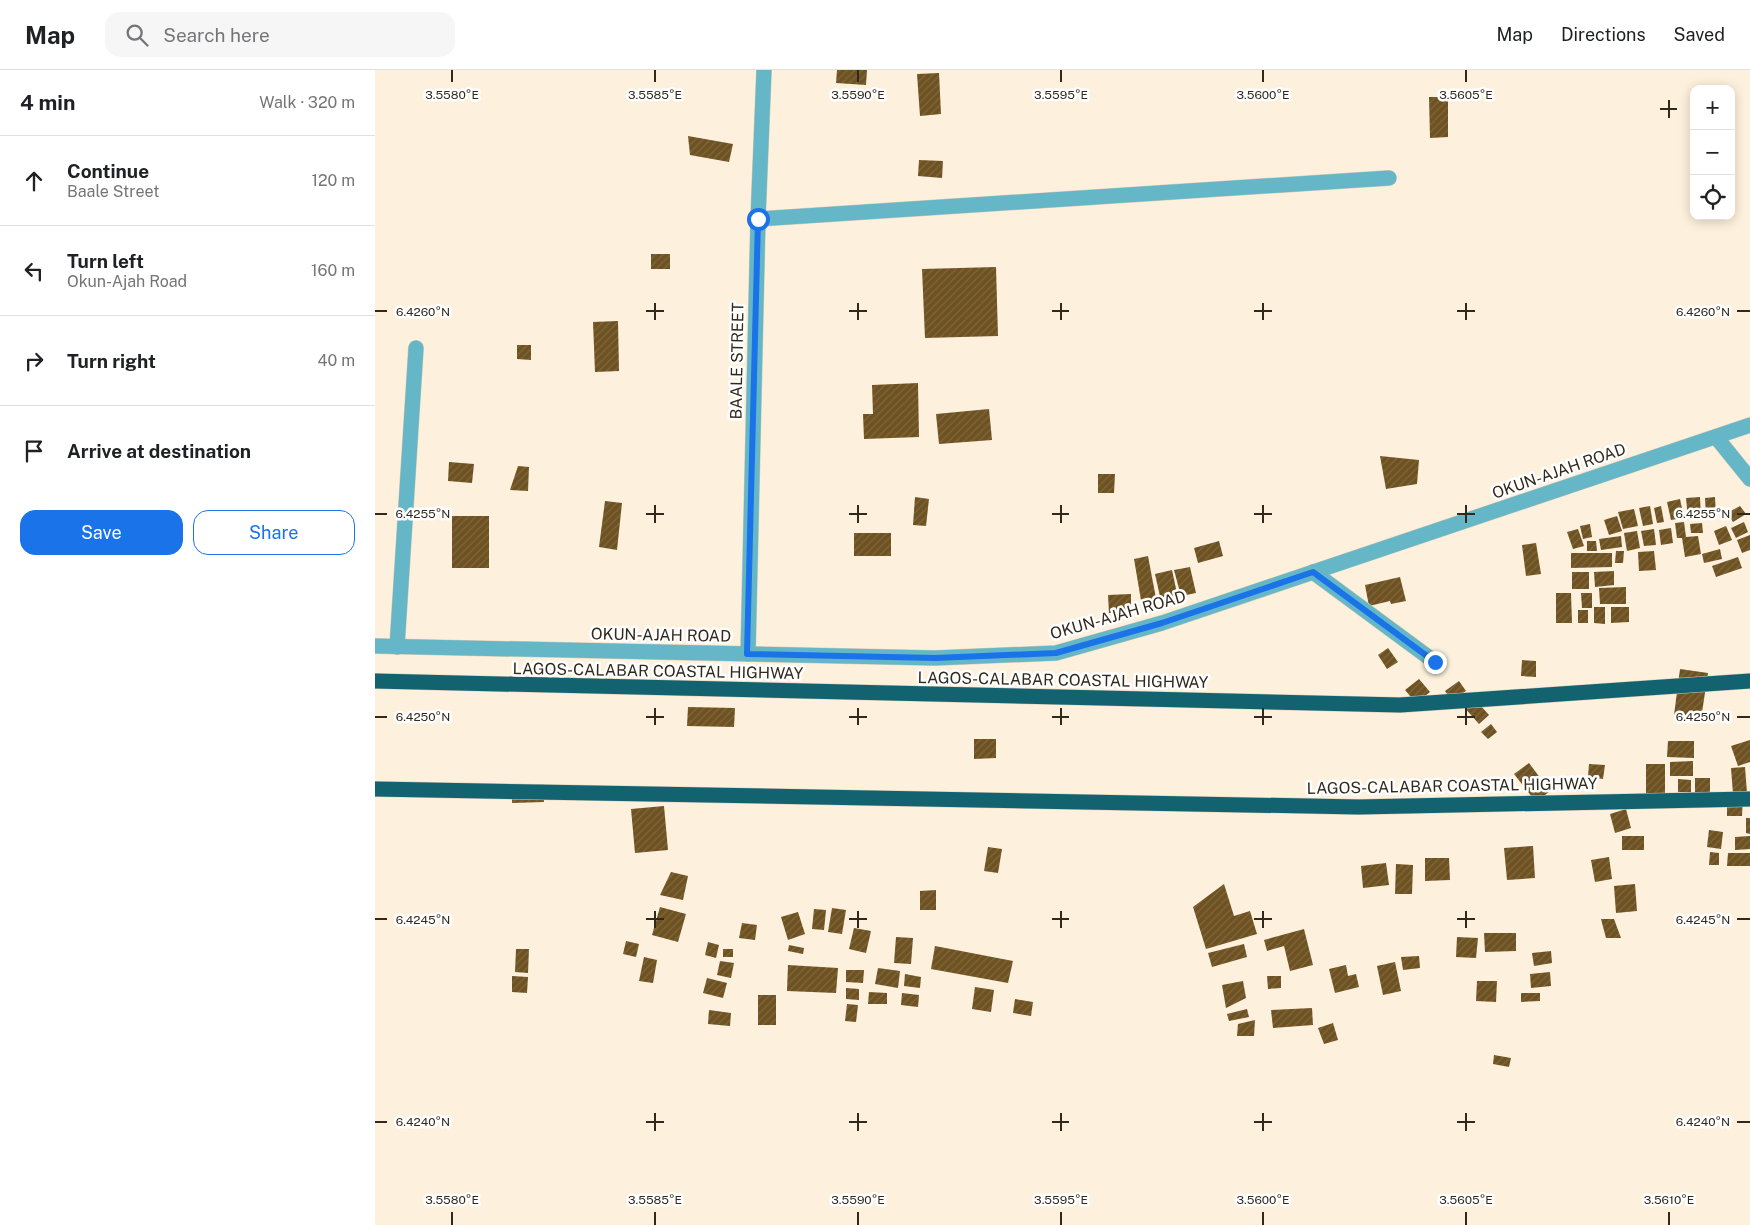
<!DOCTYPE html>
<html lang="en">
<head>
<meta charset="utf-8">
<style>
	:root { --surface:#fff; --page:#f6f6f6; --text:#202124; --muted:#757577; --line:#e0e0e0; --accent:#1a73e8 }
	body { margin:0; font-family:"Public Sans",sans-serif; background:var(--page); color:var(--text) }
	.controls { position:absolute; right:15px; top:15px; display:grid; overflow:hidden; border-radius:10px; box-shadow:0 2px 12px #0003 }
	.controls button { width:45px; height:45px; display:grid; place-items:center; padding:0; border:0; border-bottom:1px solid var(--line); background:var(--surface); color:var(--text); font:25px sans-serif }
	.stop { position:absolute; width:15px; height:15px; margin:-11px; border:4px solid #1a73e8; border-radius:50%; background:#fff }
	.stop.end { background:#1a73e8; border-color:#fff; box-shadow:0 1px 5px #0008 }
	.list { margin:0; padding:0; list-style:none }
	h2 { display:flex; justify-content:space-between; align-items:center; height:65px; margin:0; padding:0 20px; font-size:21px }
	h2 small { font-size:16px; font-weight:400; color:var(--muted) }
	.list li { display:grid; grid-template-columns:32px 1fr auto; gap:15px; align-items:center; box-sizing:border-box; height:90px; padding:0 20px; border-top:1px solid var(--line) }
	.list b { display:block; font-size:19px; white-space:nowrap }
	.list p { margin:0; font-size:16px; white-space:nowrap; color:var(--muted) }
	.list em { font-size:16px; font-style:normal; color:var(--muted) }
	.actions { display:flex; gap:10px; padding:15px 20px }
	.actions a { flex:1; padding:11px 0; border:1px solid var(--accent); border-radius:15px; text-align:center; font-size:18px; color:var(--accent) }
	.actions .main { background:var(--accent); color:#fff }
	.icon { flex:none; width:28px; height:28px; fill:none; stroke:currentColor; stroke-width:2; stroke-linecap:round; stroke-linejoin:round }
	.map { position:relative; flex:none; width:1375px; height:1155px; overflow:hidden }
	header { display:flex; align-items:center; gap:30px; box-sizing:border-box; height:70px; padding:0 25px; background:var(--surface); border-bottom:1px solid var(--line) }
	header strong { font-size:24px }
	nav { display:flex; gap:28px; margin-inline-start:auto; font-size:18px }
	.search { width:350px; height:45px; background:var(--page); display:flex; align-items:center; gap:12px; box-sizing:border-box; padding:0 18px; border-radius:15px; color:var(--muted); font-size:19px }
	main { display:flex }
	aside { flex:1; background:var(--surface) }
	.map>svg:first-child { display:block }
</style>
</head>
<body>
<header>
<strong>Map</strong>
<div class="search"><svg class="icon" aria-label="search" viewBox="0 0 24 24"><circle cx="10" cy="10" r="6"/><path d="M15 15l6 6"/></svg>Search here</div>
<nav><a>Map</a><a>Directions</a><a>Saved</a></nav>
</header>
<main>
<aside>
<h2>4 min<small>Walk · 320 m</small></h2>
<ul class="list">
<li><svg class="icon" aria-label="ahead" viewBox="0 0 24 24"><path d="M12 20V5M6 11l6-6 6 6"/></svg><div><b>Continue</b><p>Baale Street</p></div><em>120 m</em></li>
<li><svg class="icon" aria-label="left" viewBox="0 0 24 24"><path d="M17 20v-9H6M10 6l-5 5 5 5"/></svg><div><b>Turn left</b><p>Okun-Ajah Road</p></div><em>160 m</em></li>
<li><svg class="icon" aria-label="right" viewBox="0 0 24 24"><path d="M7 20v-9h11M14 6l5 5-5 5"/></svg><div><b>Turn right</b></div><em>40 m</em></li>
<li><svg class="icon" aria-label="arrive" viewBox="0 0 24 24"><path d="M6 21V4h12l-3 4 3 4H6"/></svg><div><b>Arrive at destination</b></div></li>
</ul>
<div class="actions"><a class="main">Save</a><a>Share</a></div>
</aside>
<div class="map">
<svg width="1375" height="1155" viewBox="0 0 1375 1155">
	<defs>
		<pattern id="building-hatch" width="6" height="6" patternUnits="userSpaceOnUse" patternTransform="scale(1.25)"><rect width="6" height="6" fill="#6e5221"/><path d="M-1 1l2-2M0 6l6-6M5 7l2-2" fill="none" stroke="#7f6840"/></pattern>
	</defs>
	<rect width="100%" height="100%" fill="#fdf0dc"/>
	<!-- building -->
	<g fill="url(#building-hatch)">
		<polygon points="462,0 492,0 491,15 461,13"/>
		<polygon points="564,3 566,44 545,46 542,4"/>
		<polygon points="1054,27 1073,27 1073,67 1055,68"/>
		<polygon points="313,66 358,74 354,92 315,85"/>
		<polygon points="544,90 568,91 567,108 543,106"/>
		<rect x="276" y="184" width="19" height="15"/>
		<polygon points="621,197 623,266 550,268 547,199"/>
		<polygon points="243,251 244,301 220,302 218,252"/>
		<polygon points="142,275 156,275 156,290 142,289"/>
		<polygon points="543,313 544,367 489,369 488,344 498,344 497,315"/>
		<polygon points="614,339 617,370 564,374 561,344"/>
		<polygon points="1005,386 1044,390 1042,414 1011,419"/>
		<polygon points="74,392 99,394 97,413 73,411"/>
		<polygon points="143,396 154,397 153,421 135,420"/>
		<polygon points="723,404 740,404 739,423 723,423"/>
		<polygon points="540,427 554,429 551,456 538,455"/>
		<polygon points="1325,427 1326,448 1313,449 1311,428"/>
		<polygon points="1340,427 1341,446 1331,446 1330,428"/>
		<polygon points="1305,429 1309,448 1296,450 1292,432"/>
		<polygon points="230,431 247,433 242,480 224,477"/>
		<polygon points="1275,436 1278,454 1268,456 1264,438"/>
		<polygon points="1286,436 1289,452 1282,453 1279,438"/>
		<polygon points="1365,436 1371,444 1358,452 1352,443"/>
		<polygon points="1259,439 1263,456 1248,459 1243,442"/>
		<rect x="77" y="446" width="37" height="52"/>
		<polygon points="1242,446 1247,461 1234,465 1229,450"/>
		<polygon points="1309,452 1311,467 1323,466 1326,484 1310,487 1307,468 1302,468 1300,453"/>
		<polygon points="1369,452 1373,462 1361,468 1356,458"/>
		<polygon points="1327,453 1328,463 1316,463 1315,454"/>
		<polygon points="1215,454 1217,467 1208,469 1205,456"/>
		<polygon points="1351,456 1357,470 1344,475 1339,461"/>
		<polygon points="1296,458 1298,473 1286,475 1284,460"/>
		<polygon points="1203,459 1209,476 1198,479 1192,462"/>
		<polygon points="1279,459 1281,475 1269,476 1266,461"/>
		<polygon points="1262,461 1265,478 1252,481 1249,463"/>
		<rect x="479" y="463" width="37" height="23"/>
		<polygon points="1375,465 1375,480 1367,483 1362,470"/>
		<polygon points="1246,466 1247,477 1226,480 1224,469"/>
		<polygon points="844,471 848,486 823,493 819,478"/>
		<polygon points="1212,471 1221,471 1222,481 1212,481"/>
		<polygon points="1161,473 1166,504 1151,506 1147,475"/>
		<polygon points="1345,479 1347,489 1329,493 1327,484"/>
		<polygon points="1241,481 1249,481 1248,493 1240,493"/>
		<polygon points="1279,481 1281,500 1264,501 1263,482"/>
		<polygon points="1196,483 1237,483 1237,497 1196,498"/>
		<polygon points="773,486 783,539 768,542 759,489"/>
		<polygon points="1363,487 1367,498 1341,507 1337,496"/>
		<polygon points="815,497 821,523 806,526 799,500"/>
		<polygon points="797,500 803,528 786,531 780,504"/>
		<polygon points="1239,501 1239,515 1220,517 1219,502"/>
		<rect x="1197" y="502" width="17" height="17"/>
		<polygon points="1025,507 1031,531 1016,534 1015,531 994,536 990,515"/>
		<polygon points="1251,517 1251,534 1225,534 1224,518"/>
		<polygon points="1181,523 1196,523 1197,553 1181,553"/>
		<polygon points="1206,523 1217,523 1217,538 1207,538"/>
		<polygon points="756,524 756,542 734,543 733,525"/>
		<polygon points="1219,537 1230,537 1230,554 1219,553"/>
		<polygon points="1236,537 1254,537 1254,552 1236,553"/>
		<rect x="1203" y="540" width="10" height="13"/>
		<polygon points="1013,578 1023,592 1012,599 1003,585"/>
		<polygon points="1147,590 1161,591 1161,607 1146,606"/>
		<polygon points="1305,599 1333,603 1326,649 1299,645"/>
		<polygon points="1044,609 1055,622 1041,633 1030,620"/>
		<polygon points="1084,611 1091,621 1077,631 1070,621"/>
		<polygon points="1098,627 1114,645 1104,654 1088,636"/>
		<polygon points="313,637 360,638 359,657 312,656"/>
		<polygon points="1116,654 1122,662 1113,669 1106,662"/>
		<polygon points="599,669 621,669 621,688 599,689"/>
		<polygon points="1375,670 1375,692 1363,696 1356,676"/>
		<polygon points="1293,671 1319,671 1319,688 1292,687"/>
		<polygon points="1318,691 1318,706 1295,706 1295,692"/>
		<polygon points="1154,693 1175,721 1161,732 1139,704"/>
		<polygon points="1214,694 1230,695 1228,709 1213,707"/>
		<rect x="1271" y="694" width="19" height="30"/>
		<polygon points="1370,697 1372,723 1358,724 1356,698"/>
		<rect x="1320" y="708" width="15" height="14"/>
		<polygon points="1303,709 1316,710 1316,722 1303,722"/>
		<polygon points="137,714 169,714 169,732 137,733"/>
		<polygon points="1352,726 1368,726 1367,746 1352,746"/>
		<polygon points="289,736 293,780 260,783 256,739"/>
		<polygon points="1251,739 1256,758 1240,763 1235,744"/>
		<polygon points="1371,748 1375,748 1375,764 1371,763"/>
		<polygon points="1334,760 1348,762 1346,779 1332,777"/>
		<rect x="1247" y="766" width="22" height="14"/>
		<polygon points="1375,766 1375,779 1360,780 1360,767"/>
		<polygon points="1158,776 1160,808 1132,810 1129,778"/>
		<polygon points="613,777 627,779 623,803 609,801"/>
		<polygon points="1335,782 1344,783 1344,795 1334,795"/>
		<polygon points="1353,783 1375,783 1375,796 1352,796"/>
		<polygon points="1234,787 1237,809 1220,812 1216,790"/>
		<polygon points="1050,788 1074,788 1075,810 1050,811"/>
		<polygon points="1011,793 1014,815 988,818 986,796"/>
		<polygon points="1021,794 1038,795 1037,824 1020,824"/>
		<polygon points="296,802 313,806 308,830 285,825"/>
		<polygon points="849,814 859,846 875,841 882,864 831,879 818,837"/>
		<polygon points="1260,814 1262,841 1241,843 1239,816"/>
		<polygon points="561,820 561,840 545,840 545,821"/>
		<polygon points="285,837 311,844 303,872 277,865"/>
		<polygon points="457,838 471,840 467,864 453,862"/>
		<polygon points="439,839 451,840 449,860 437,859"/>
		<polygon points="423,842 430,864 413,870 406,847"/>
		<polygon points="1226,849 1239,849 1246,868 1231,868"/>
		<polygon points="367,853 382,855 380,870 364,868"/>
		<polygon points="479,858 496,861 491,883 474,879"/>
		<polygon points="929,859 938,895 915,901 909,876 892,881 889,870"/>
		<polygon points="1109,863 1141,863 1141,881 1110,882"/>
		<polygon points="521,867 538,868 536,894 519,893"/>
		<polygon points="1082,867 1103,868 1101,888 1081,887"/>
		<polygon points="251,871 264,874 261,887 248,884"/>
		<polygon points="333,872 344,875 341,888 330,885"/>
		<polygon points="869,874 872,887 837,897 833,883"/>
		<polygon points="414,875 429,878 428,884 413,881"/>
		<polygon points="560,876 638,891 633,913 556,899"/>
		<polygon points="141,879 154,879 153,903 140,902"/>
		<rect x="348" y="879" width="10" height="8"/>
		<polygon points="1176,881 1177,893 1159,896 1157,883"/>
		<polygon points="1044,886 1045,898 1028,900 1026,887"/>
		<polygon points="269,887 282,890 278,913 264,911"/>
		<polygon points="345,891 359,893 356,908 342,905"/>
		<polygon points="1020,892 1026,921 1008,925 1002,896"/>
		<polygon points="413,895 463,898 461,923 412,921"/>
		<polygon points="971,895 973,906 981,904 984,917 960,923 954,899"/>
		<polygon points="503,898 525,901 523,918 500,914"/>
		<polygon points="471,900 489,900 488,913 471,912"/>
		<polygon points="1175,902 1176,916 1156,918 1155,904"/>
		<polygon points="530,904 546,907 545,918 529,916"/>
		<polygon points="137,906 153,907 152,923 137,922"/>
		<polygon points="892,906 906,906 906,918 893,919"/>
		<polygon points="332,908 352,913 348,928 328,923"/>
		<polygon points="868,911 871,928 851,938 847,915"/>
		<polygon points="1102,911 1122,911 1121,932 1101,931"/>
		<polygon points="600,917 619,920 616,942 597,939"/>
		<polygon points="471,918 484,919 484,930 471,929"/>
		<polygon points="494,922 512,923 512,934 493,934"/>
		<polygon points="527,923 544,925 543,937 526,935"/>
		<polygon points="1146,923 1165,923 1165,931 1146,932"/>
		<rect x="383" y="925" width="18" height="30"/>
		<polygon points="640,929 658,932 656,946 638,943"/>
		<polygon points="472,934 483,935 481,952 470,951"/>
		<polygon points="937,938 938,955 898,958 896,940"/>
		<polygon points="872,939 874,947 854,951 852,944"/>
		<polygon points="334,940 356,943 355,956 333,954"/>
		<polygon points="880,950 879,966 862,966 863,954"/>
		<polygon points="958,953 963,970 949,974 943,958"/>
		<polygon points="1119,985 1136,988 1134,997 1118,994"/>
	</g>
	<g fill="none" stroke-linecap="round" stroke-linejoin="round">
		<!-- minor casing -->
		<g stroke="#d8ccb9" stroke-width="16">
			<g id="minor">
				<polyline points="383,149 1014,108"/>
				<polyline points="1341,367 1375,409"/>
				<polyline points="938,502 1060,592"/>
				<polyline points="0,576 560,588 681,583 787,553 1375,355"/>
				<polyline points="22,577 41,278"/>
				<polyline points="373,584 383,149 389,0"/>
			</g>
		</g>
		<!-- highway casing -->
		<g stroke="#d8ccb9" stroke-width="16">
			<g id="highway">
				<polyline points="0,611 1025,635 1375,611"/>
				<polyline points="0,719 984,737 1375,729"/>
			</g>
		</g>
		<!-- minor -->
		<use href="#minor" stroke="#65b7c8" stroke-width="15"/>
		<!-- highway -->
		<use href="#highway" stroke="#126270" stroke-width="15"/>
	</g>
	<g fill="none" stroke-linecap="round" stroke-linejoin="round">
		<!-- route -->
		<polyline stroke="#1a73e8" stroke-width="6" points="383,149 372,584 560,588 681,583 787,553 938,502 1060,592"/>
	</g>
	<!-- ticks -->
	<path fill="none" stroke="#31291c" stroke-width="2" d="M 77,0 L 77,12M 280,0 L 280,12M 483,0 L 483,12M 686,0 L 686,12M 888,0 L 888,12M 1091,0 L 1091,12M 1294,30 L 1294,48M 1285,39 L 1302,39M 280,233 L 280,250M 483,233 L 483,250M 686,233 L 686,250M 888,233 L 888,250M 1091,233 L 1091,250M 0,241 L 12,241M 271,241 L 289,241M 474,241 L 492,241M 677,241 L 694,241M 879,241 L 897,241M 1082,241 L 1100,241M 1362,241 L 1375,241M 280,435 L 280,453M 483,435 L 483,453M 686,435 L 686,453M 888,435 L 888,453M 1091,435 L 1091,453M 0,444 L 12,444M 271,444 L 289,444M 474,444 L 492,444M 677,444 L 694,444M 879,444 L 897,444M 1082,444 L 1100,444M 1362,444 L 1375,444M 280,638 L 280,655M 483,638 L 483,655M 686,638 L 686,655M 888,638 L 888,655M 1091,638 L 1091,655M 0,647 L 12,647M 271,647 L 289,647M 474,647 L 492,647M 677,647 L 694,647M 879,647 L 897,647M 1082,647 L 1100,647M 1362,647 L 1375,647M 280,841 L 280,858M 483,841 L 483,858M 686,841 L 686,858M 888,841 L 888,858M 1091,841 L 1091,858M 0,849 L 12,849M 271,849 L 289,849M 474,849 L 492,849M 677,849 L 694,849M 879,849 L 897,849M 1082,849 L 1100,849M 1362,849 L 1375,849M 280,1043 L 280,1061M 483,1043 L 483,1061M 686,1043 L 686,1061M 888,1043 L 888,1061M 1091,1043 L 1091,1061M 0,1052 L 12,1052M 271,1052 L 289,1052M 474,1052 L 492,1052M 677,1052 L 694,1052M 879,1052 L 897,1052M 1082,1052 L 1100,1052M 1362,1052 L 1375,1052M 77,1142 L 77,1155M 280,1142 L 280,1155M 483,1142 L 483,1155M 686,1142 L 686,1155M 888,1142 L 888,1155M 1091,1142 L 1091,1155M 1294,1142 L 1294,1155"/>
	<g text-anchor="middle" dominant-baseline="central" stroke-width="5" stroke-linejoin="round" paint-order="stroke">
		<!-- street labels -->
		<g font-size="16" fill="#31291c" stroke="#fff">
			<text transform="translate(362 291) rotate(-89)">BAALE STREET</text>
			<text transform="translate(1184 401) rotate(-19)">OKUN-AJAH ROAD</text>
			<text transform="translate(743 545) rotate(-16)">OKUN-AJAH ROAD</text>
			<text transform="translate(286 565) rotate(1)">OKUN-AJAH ROAD</text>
			<text transform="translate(283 601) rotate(1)">LAGOS-CALABAR COASTAL HIGHWAY</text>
			<text transform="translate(688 610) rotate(1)">LAGOS-CALABAR COASTAL HIGHWAY</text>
			<text transform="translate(1077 716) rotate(-1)">LAGOS-CALABAR COASTAL HIGHWAY</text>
		</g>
	</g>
	<g font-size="12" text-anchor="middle" fill="#31291c" stroke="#fff" stroke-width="5" stroke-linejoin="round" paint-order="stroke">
		<text x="77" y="29">3.5580°E</text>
		<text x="280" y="29">3.5585°E</text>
		<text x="483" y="29">3.5590°E</text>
		<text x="686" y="29">3.5595°E</text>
		<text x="888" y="29">3.5600°E</text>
		<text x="1091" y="29">3.5605°E</text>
		<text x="48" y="246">6.4260°N</text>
		<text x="1328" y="246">6.4260°N</text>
		<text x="48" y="448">6.4255°N</text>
		<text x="1328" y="448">6.4255°N</text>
		<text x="48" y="651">6.4250°N</text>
		<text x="1328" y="651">6.4250°N</text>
		<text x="48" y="854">6.4245°N</text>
		<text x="1328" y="854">6.4245°N</text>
		<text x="48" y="1056">6.4240°N</text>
		<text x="1328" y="1056">6.4240°N</text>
		<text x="77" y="1134">3.5580°E</text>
		<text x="280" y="1134">3.5585°E</text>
		<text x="483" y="1134">3.5590°E</text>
		<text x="686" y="1134">3.5595°E</text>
		<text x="888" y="1134">3.5600°E</text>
		<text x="1091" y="1134">3.5605°E</text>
		<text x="1294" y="1134">3.5610°E</text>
	</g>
</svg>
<div class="controls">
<button>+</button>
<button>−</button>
<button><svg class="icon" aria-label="locate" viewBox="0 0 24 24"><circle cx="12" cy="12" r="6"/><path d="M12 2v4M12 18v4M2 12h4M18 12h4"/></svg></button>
</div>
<div class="stop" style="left:383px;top:149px"></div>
<div class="stop end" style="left:1060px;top:592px"></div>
</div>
</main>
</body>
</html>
